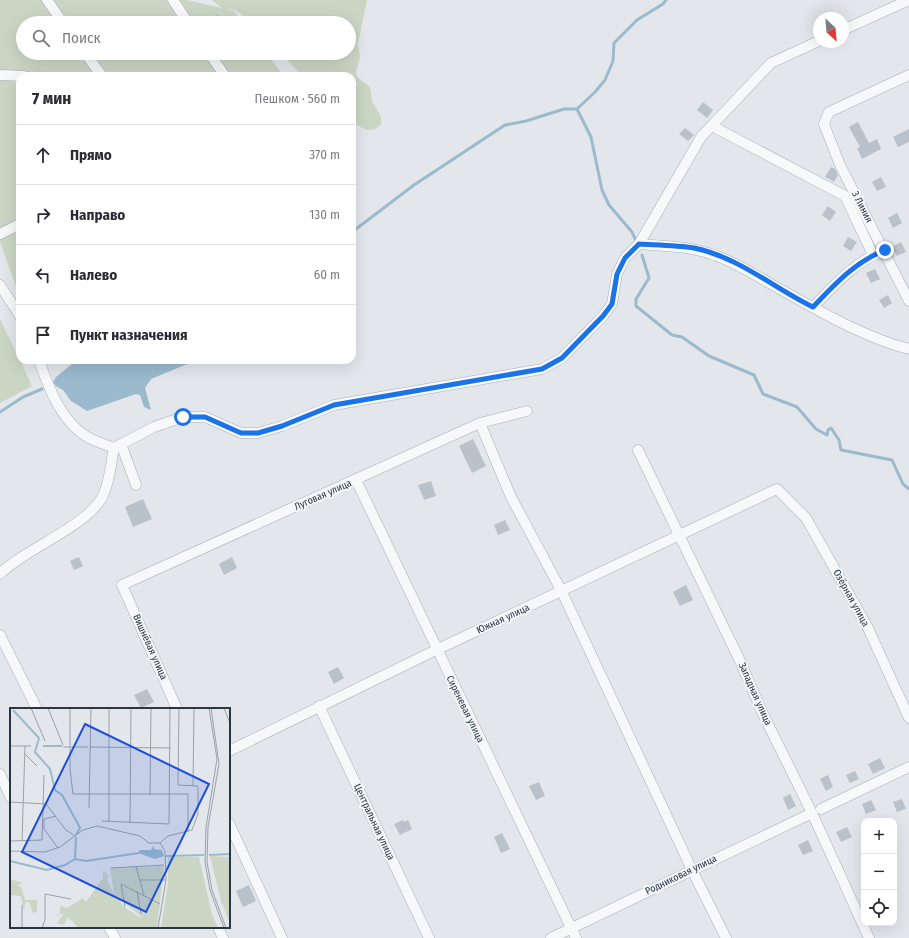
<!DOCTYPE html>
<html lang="ru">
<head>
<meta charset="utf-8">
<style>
	:root { --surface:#fff; --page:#f2f2f3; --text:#2b2b33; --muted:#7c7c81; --line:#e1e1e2 }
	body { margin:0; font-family:"Fira Sans Condensed",sans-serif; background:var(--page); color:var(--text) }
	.controls { position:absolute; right:12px; bottom:12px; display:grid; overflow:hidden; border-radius:8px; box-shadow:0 4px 16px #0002 }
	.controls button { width:36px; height:36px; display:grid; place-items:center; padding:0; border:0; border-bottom:1px solid var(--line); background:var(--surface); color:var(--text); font:20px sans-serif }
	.compass { position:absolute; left:813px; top:12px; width:36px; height:36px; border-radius:50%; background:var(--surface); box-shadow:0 4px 16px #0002; rotate:154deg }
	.stop { position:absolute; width:12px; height:12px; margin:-9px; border:3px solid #1a73e8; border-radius:50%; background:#fff }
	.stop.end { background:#1a73e8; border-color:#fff; box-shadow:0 1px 4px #0008 }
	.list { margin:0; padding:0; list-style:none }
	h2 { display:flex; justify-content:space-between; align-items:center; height:52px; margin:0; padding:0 16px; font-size:17px }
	h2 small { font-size:13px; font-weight:400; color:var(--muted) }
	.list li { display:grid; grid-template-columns:26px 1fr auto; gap:12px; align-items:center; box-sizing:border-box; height:60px; padding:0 16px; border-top:1px solid var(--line) }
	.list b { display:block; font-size:15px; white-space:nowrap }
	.list em { font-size:13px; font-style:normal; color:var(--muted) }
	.icon { flex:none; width:22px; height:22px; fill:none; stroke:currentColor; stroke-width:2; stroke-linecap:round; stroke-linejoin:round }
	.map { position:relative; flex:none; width:909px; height:938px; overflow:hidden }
	.search { position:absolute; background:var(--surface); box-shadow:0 4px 16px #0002; left:16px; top:16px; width:340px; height:44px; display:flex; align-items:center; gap:10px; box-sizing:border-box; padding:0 14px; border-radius:22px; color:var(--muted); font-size:15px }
	.panel { position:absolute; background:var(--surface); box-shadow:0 4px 16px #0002; left:16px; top:72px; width:340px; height:292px; border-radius:12px }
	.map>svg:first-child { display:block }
</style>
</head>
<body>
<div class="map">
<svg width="909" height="938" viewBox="0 0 909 938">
	<rect width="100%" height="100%" fill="#e3e7ec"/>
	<!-- green -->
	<g fill="#cad6c3">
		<path d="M 0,0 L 186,0 L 222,8 L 212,0 L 367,0 L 358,44 L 360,57 L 356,73 L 358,78 L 370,87 L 372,101 L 381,117 L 381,124 C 371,136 361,128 352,120 L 352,76 L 302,76 L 281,53 L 349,53 L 349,23 L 252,23 C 247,18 233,7 226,9 L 234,11 L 243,23 L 23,23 L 23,53 L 266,53 L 284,76 L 20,76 L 20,297 L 0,242 Z"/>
		<polygon points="0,319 32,386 0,403"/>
	</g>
	<!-- water -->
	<polygon fill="#9bbace" points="77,360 197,360 151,379 145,388 151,410 144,407 140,395 136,394 87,411 71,401 63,390 56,386 53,382 56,377"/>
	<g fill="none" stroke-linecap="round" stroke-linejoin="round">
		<!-- stream -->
		<g stroke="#9bbace" stroke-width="3">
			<polyline points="577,109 591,137 602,190 609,205 632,232 636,241"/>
			<polyline points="352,232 414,185 505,125 526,121 564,109 577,109 595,92 605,80 613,61 614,43 637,20 663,4 666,0"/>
			<polyline points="642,255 649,278 636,299 636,306 672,335 682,337 709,356 754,375 763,394 797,407 816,429 827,435 828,430 831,428 839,440 841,450 892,460 903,484 909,489"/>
			<polyline points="0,412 23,397 42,389"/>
		</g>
	</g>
	<!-- building -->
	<g fill="#b9c1ca">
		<polygon points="217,14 224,23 205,23"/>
		<polygon points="703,102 713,110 707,118 697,110"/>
		<polygon points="858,122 869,143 877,139 881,149 862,159 857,148 860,147 849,127"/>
		<polygon points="685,128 694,135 688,141 679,134"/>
		<polygon points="909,129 909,142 898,147 893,137"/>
		<polygon points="831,167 835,169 838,175 834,182 825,177"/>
		<polygon points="881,177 886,187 877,191 872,182"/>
		<polygon points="828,206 836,212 830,221 822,215"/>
		<polygon points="897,213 902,223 893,228 888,218"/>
		<polygon points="848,237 857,242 851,251 843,246"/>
		<polygon points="901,242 906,252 897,256 892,247"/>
		<polygon points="875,269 880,279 871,283 866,273"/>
		<polygon points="888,295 892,303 884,308 879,300"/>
		<polygon points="473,439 486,466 472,473 459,446"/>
		<polygon points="431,481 436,496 424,500 418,485"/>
		<polygon points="143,499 152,519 133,527 125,507"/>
		<polygon points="505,520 510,530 498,535 494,525"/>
		<polygon points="79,557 83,566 74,570 70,561"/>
		<polygon points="232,557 237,568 224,575 219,564"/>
		<polygon points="686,585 693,600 680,606 673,592"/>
		<polygon points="338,667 344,678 334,684 328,672"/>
		<polygon points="147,689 154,702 141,708 134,695"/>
		<polygon points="880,758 885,768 873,774 868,764"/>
		<polygon points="855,771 859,779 850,783 846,775"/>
		<polygon points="828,775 833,787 826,791 820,779"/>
		<polygon points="539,782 545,796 536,800 529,786"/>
		<polygon points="790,794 796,806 788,810 783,798"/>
		<polygon points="902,799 906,809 897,812 893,802"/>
		<polygon points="871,800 876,810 866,814 862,804"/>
		<polygon points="403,820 404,822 408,820 412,829 400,835 394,824"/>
		<polygon points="847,827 852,837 841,842 836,832"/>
		<polygon points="502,833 510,849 501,853 494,837"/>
		<polygon points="808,840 813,851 803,855 798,845"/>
		<polygon points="249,885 256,901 243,907 236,891"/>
	</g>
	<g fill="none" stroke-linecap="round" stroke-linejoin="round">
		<!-- minor casing -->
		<g stroke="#a7afb7" stroke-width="11">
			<g id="minor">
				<polyline points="47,0 63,23"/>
				<polyline points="173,0 188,23"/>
				<polyline points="843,30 909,0"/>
				<polyline points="85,53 102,76"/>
				<polyline points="209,53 225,76"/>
				<polyline points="0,75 24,76"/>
				<polyline points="909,75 829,112 824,124 840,165 909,301"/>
				<polyline points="712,126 845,196 873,255"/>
				<polyline points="0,234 20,224"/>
				<path d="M 639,244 C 665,246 692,246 717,256 C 736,263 754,274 771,284 C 812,307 864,338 909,349"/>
				<polyline points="0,285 20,316"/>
				<path d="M 813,307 C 833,287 852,264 879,253"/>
				<path d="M 39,360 C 49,389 62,424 91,439 C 98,442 106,445 114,448 L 154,427 L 183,417 L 205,417 L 241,433 L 258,433 L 282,426 L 334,405 L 542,369 L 562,358 L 603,316 L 612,304 L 617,274 L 625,258 L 639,244 L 701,137 L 771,63 L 819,41"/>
				<polyline points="480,423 511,497 562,592 692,870 726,938"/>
				<polyline points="121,444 136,485"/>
				<polyline points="638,450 741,663 762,712 812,813 869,938"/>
				<polyline points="356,480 576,938"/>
				<path d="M 0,574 C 24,549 93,524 104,493 C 110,480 111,462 114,448"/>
				<polyline points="0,635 37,709"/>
				<polyline points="319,706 429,938"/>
				<polyline points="177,709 122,585 480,423 527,411"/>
				<polyline points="229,751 436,650 777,489 806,518 868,628 909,718"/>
				<polyline points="0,774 11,798"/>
				<polyline points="821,809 909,767"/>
				<polyline points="229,823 282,938"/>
				<polyline points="109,927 115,938"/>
				<polyline points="218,927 223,938"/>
				<polyline points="551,938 812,813"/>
			</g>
		</g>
		<!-- minor -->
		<use href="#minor" stroke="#f6f8fa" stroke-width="10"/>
	</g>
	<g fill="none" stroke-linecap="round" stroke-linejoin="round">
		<!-- route -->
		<path stroke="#1a73e8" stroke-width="5" d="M 183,417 L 205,417 L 241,433 L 258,433 L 282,426 L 334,405 L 542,369 L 562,358 L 603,316 L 612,304 L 617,274 L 625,258 L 639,244 C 657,245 677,245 694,248 C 738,257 774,288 813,307 C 835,284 855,262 885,250"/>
	</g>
	<g text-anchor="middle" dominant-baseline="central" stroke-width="4" stroke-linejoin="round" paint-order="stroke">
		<!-- street labels -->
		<g font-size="10" fill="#293745" stroke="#f3f6f9">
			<text transform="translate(862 207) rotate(63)">3 Линия</text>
			<text transform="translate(323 495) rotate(-24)">Луговая улица</text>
			<text transform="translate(851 598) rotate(61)">Озёрная улица</text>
			<text transform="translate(503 619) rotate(-25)">Южная улица</text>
			<text transform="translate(150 647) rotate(66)">Вишнёвая улица</text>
			<text transform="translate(755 694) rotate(66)">Западная улица</text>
			<text transform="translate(465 709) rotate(64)">Сиреневая улица</text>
			<text transform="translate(374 822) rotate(65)">Центральная улица</text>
			<text transform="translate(681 875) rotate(-26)">Родниковая улица</text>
		</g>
	</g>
	<!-- overview -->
	<g transform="translate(10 708)">
		<rect width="220" height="220" fill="#e3e7ec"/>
		<path d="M 200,148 L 220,149 L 220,215 L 211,193 ZM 158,149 L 189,149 L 202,206 L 208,220 L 151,220 L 158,175 ZM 154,158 L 147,220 L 66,220 L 67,218 L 58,209 L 54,217 L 47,215 L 54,205 L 44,209 L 50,205 L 50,198 L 57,200 L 73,190 L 76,194 L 93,170 L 93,162 L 99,168 L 97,172 L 104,186 L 100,160 ZM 107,189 L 132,209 L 129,209 L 114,199 ZM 3,172 L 13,175 L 7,177 L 11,179 L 15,192 L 27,192 L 27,204 L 23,205 L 19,194 L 15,195 L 14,204 L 11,188 L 0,187 L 0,173 Z" fill="#cad6c3" fill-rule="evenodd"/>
		<path d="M 143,138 L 144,141 L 152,142 L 154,148 L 145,151 L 128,145 L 130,142 L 141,142 Z" fill="#9bbace"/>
		<path fill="none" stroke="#9bbace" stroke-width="2" d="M 3,2 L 29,30 L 25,44 L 40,61 L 45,82 L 52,87 L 68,116 L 70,120 L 66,127M 33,38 L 52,38M 199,147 L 220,146M 156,148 L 194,147M 65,150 L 66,129M 0,153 L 37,162 L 55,157 L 65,151 L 76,153 L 129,145"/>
		<path fill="none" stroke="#99a1a9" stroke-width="1" d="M 21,0 L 35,33M 38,0 L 53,37M 60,0 L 60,61 L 63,86 L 178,86 L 178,124M 199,0 L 207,51 L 196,119 L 195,154 L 200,182 L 214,220M 201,0 L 209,56 L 198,119 L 197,154 L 202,182 L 216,220M 214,0 L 220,15M 0,38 L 21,38M 53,39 L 78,39M 80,39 L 161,40M 15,46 L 27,58M 183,77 L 184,0M 140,87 L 141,0M 0,94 L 36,96 L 56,122 L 65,128M 79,100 L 81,0M 34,111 L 34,121 L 48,140M 34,111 L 46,108M 92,113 L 159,116 L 160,0M 99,114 L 99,0M 120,115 L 121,0M 0,133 L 32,132 L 34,67M 12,133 L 15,38M 150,135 L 158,128 L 182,122 L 188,106 L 188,78 L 168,77 L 169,0M 0,143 L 35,144 L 50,139 L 73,122 L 87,118 L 130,128 L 139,135 L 150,135M 126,159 L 134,187M 101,160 L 154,157M 130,172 L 156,172M 127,183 L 131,206M 115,199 L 111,176 L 150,196M 12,220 L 12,197M 32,220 L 35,212 L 35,186 L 61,191M 148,220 L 156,172 L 155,143 L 150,135"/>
		<path fill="#1d4ed8" fill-opacity="0.15" stroke="#1d4ed8" stroke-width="2" d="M 75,16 L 199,76 L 136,204 L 12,144 Z"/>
		<rect width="220" height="220" fill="none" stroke="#293745" stroke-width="2"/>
	</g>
</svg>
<div class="controls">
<button>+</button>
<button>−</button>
<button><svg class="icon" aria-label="locate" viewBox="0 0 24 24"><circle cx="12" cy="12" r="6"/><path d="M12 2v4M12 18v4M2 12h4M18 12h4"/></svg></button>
</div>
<svg class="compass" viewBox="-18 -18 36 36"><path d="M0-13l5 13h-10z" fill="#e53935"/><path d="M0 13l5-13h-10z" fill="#7c7c81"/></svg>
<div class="stop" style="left:183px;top:417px"></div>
<div class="stop end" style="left:885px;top:250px"></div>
<div class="search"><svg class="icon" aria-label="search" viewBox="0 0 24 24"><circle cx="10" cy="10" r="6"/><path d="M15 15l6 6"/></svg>Поиск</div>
<section class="panel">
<h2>7 мин<small>Пешком · 560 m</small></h2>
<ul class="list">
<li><svg class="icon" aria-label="ahead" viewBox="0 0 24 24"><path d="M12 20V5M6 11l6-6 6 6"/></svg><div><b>Прямо</b></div><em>370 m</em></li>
<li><svg class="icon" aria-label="right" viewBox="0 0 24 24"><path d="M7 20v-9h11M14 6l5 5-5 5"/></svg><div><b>Направо</b></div><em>130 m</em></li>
<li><svg class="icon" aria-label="left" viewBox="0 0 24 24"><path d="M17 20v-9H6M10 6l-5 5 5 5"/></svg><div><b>Налево</b></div><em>60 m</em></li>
<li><svg class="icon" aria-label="arrive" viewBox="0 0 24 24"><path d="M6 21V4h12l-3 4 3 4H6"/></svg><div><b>Пункт назначения</b></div></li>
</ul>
</section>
</div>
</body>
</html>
